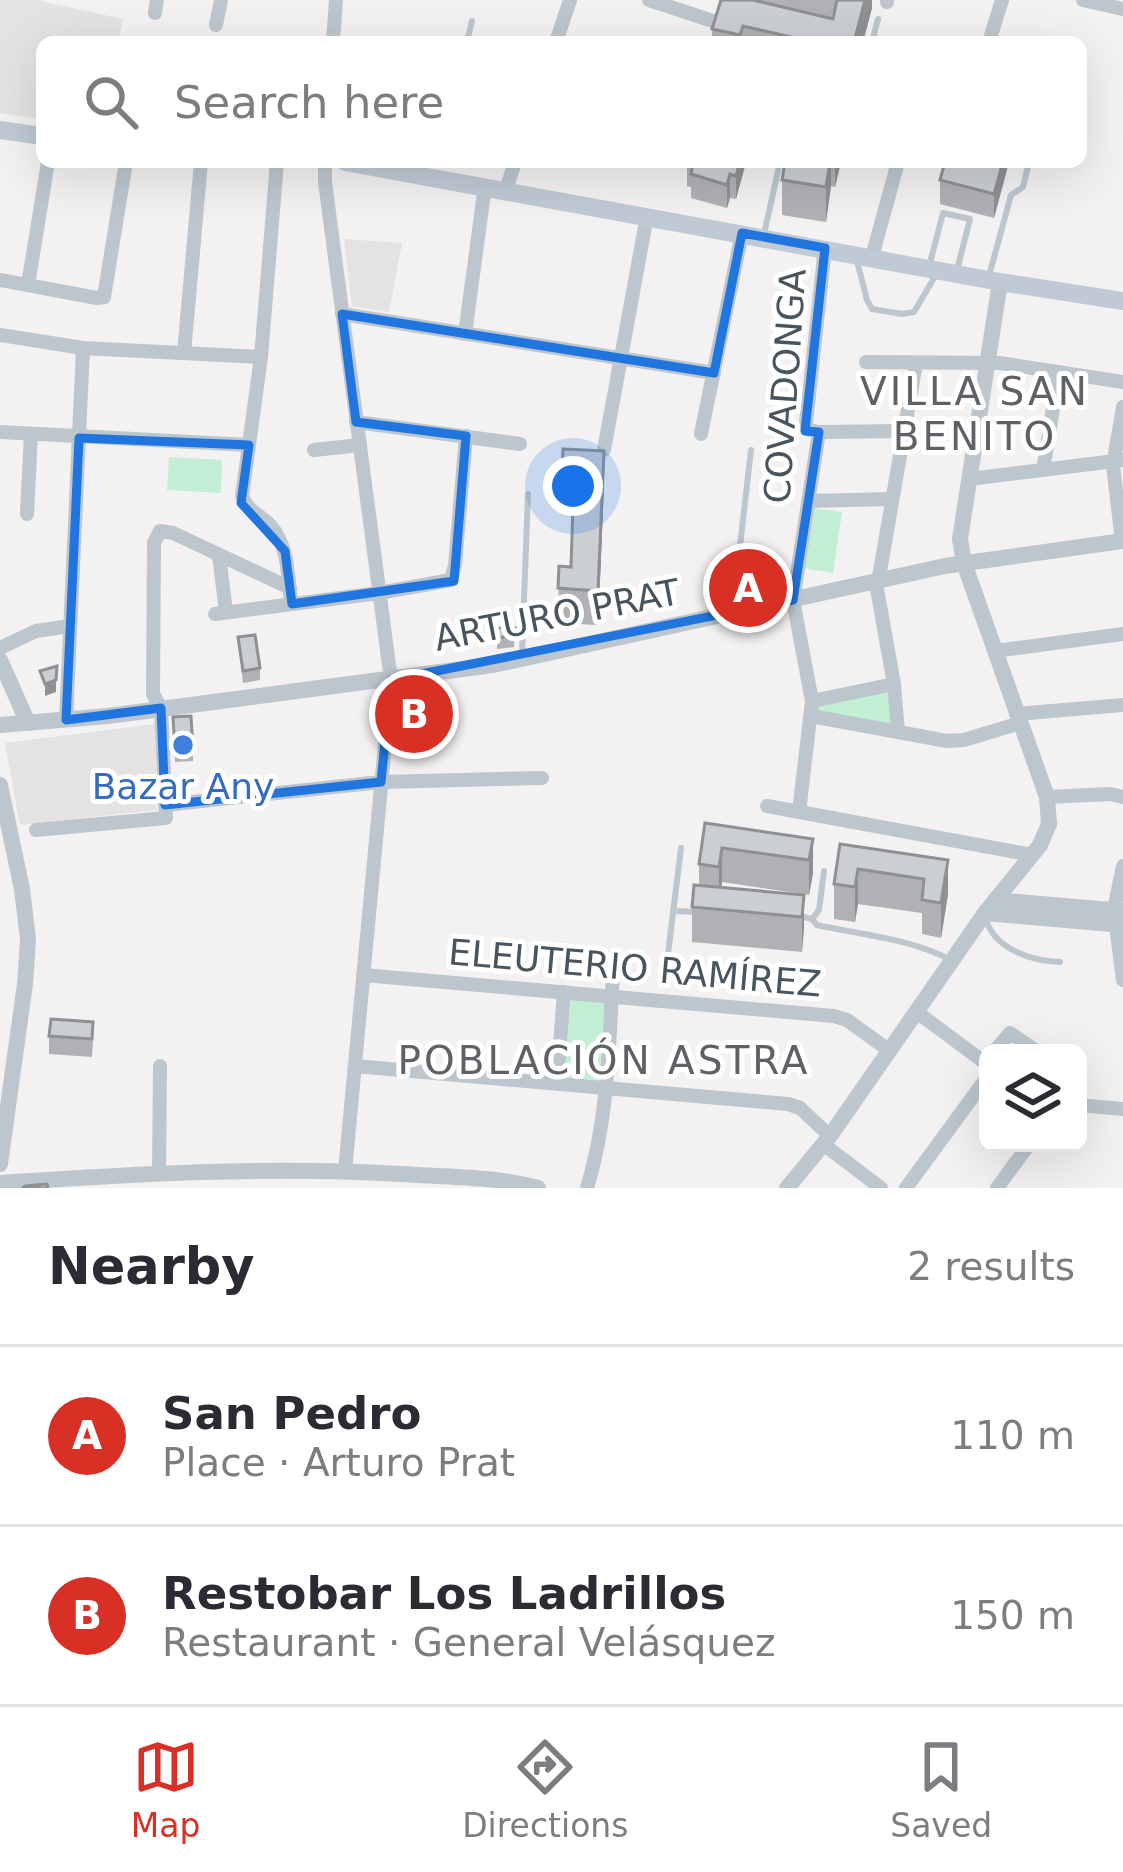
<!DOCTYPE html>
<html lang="en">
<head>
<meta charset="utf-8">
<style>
	:root { --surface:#fff; --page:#f2f2f3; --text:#2b2b33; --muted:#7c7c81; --line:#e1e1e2; --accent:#d93025 }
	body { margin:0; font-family:"DejaVu Sans",sans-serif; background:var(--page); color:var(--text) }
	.controls { position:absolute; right:36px; bottom:36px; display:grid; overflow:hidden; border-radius:18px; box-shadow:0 12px 48px #0002 }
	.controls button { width:108px; height:108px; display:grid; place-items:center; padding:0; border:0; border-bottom:3px solid var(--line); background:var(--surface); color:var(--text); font:60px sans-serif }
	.you { position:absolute; left:573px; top:486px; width:42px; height:42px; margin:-30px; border:9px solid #fff; border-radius:50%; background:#1a73e8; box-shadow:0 0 0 18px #1a73e833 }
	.badge { display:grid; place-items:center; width:78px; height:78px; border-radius:50%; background:var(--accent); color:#fff; font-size:39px; font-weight:700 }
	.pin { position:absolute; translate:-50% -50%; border:6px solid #fff; box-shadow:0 3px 12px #0006 }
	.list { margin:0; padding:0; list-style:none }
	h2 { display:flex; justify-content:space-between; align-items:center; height:156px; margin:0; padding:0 48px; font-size:51px }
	h2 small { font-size:39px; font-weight:400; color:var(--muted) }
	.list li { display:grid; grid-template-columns:78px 1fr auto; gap:36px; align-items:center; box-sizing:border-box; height:180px; padding:0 48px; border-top:3px solid var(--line) }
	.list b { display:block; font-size:45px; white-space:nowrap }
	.list p { margin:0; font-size:39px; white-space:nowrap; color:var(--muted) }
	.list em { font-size:39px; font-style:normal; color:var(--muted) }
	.icon { flex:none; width:66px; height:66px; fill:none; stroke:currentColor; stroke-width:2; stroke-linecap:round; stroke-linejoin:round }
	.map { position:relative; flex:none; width:1123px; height:1188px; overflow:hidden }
	.search { position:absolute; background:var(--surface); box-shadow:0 12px 48px #0002; left:36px; right:36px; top:36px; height:132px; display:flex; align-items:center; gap:30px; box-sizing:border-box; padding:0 42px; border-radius:18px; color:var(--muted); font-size:45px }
	.sheet { height:516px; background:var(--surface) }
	nav { display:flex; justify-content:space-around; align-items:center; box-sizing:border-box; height:168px; border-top:3px solid var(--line); background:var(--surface); font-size:33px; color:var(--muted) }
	nav a { display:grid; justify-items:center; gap:6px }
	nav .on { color:var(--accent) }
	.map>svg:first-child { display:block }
</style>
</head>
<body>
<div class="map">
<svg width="1123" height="1188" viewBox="0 0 1123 1188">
	<rect width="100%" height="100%" fill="#f3f1f1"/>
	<!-- education -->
	<g fill="#e4e2e3">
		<polygon points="0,0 36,0 123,19 118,42 42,42 42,120 0,113"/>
		<polygon points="344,239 402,243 389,312 352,306"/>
		<polygon points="155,724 157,810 20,825 5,743"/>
	</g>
	<!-- green -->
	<g fill="#c2eed3">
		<polygon points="169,457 222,460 221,493 167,490"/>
		<polygon points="812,508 842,512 833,573 803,568"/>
		<polygon points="890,690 891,726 817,712 818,705"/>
		<polygon points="571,999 606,1002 599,1080 564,1077"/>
	</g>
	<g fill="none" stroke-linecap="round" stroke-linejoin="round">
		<!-- service -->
		<g stroke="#bdc6cd" stroke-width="6">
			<polyline points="467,42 472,21"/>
			<polyline points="872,42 878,19"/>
			<polyline points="764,234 780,162"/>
			<polyline points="856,257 867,300 872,309 902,314 914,312 937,273"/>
			<polyline points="930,263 943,213 970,219 957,270"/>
			<polyline points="989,276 1011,195 1023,187 1029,162"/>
			<polyline points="733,607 751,450"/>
			<polyline points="522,653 528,494"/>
			<polyline points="673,911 700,912"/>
			<path d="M 797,915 L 812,919 L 817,925 C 863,935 907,938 949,959"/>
			<polyline points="813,918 819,910 824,871"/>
			<path d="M 986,919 C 994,949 1032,961 1060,962"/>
			<polyline points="668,954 681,848"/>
		</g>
		<!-- minor -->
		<g stroke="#bdc6cd" stroke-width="14">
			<polyline points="649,0 716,22"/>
			<polyline points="1083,0 1123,9"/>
			<polyline points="887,2 887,0"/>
			<polyline points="155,13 157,0"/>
			<polyline points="216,25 221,0"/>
			<polyline points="333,42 336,0"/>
			<polyline points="556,42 570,0"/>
			<polyline points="989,42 1002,0"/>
			<path d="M 277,162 L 261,357 L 242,496 C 248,511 259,514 270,525 C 289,546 288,578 291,604"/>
			<polyline points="325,162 325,182 391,680 345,1171"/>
			<polyline points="506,190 515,162"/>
			<polyline points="872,257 898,162"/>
			<polyline points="0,280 97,298 104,297 126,162"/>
			<polyline points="28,285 48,162"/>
			<polyline points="342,314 714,373"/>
			<polyline points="465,334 485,186"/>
			<polyline points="0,335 83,348 261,357"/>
			<polyline points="184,353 201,162"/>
			<polyline points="866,362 1000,363 1123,382"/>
			<polyline points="356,422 520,444"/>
			<polyline points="0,432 249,445"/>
			<polyline points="819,432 809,430 806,423 825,248"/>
			<polyline points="819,432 904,431"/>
			<polyline points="701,434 742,233"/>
			<polyline points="314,450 360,445"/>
			<polyline points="604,450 647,216"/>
			<polyline points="1043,470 1059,372"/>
			<polyline points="969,479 1123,460"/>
			<polyline points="808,501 892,499"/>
			<polyline points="27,514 31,434"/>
			<polyline points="1122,541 1113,465 1123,407"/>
			<polyline points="219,555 226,612"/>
			<polyline points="215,614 379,593 451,580 455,565 466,436"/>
			<polyline points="0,648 36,631 70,626"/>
			<polyline points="995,651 1123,634"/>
			<polyline points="812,701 894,684"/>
			<polyline points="1016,714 1123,705"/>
			<polyline points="811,716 947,741 964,740 1020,723"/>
			<polyline points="66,720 83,348"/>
			<polyline points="898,732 894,684 877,589 916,363"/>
			<polyline points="1047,797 1110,794 1123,797"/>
			<polyline points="165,805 381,782 542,778"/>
			<polyline points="767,806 1032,855"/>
			<polyline points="799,812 812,701 793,600 819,432"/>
			<polyline points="36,830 166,818 161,708 153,694 154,543 160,531 173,533 290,588"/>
			<polyline points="1123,866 1114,910 1123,980"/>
			<polyline points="363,975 834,1016 847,1020 890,1051"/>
			<polyline points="918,1013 988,1065"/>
			<polyline points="993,1053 1010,1033 1039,1053"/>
			<polyline points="355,1066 788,1104 800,1108 830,1136"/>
			<polyline points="557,1083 564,992"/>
			<polyline points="1078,1105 1123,1109"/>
			<polyline points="823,1144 881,1188"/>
			<polyline points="159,1173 160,1066"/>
			<path d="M 587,1188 C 610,1113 609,1033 614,956"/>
			<polyline points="906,1188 988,1076"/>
			<polyline points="997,1188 1030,1143"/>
		</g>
		<!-- tertiary -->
		<g stroke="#bdc6cd" stroke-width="16">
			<polyline points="0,660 28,723"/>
			<polyline points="0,725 108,716 493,665 945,566 1123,541"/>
			<polyline points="0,785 22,889 28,939 25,984 0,1164"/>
			<polyline points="995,900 1123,911"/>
			<polyline points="985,913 1123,925"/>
			<path d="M 0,1183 C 133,1174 266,1166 400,1174 C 446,1177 493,1176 538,1188"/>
			<polyline points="787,1188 830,1136 985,913 1040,845 1049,824 1047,797 964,563 960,539 1000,282"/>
		</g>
		<!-- secondary -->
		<g stroke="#c0cad4" stroke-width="18">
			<polyline points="0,130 42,136"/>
			<polyline points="345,162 1000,282 1123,301"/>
		</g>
	</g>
	<!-- wall -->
	<g fill="#afb1b5">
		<polygon points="721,0 872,0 872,8 863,42 712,42 712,29"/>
		<polygon points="687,162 746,162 736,199 730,198 727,208 691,198 691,187 687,186"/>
		<polygon points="785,162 841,162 835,187 831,186 826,222 782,215 782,180"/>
		<polygon points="1009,162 994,218 940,204 940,180"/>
		<polygon points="563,449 604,485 598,625 558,623 559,566 571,567 573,507 562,506"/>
		<polygon points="743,576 756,576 755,594 742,593"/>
		<polygon points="497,628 515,628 514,647 497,649"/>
		<polygon points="238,637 260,668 260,680 243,683"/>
		<polygon points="405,685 425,686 423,731 404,730"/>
		<polygon points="173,717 193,749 193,761 175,762"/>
		<polygon points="705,823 813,839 813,873 809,895 722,882 721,888 804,895 802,952 692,942 692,907 699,885 699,864"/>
		<polygon points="840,844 948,860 948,894 941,938 922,934 922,913 858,904 855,922 834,919 834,884"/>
		<polygon points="49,1036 93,1039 92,1057 49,1054"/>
	</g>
	<!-- shaded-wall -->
	<g fill="#8e9094">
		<polygon points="865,0 872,0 872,8 863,42 854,42"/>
		<polygon points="740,162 746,162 736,199 736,176"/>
		<polygon points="830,162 831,162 831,186 826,222 826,187"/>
		<polygon points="835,162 841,162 835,187"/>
		<polygon points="1003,162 1009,162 994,218 994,194"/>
		<polygon points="730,174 730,198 727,208 727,185"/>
		<polygon points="604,451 604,485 598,625 598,591"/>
		<polygon points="56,680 56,692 45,696 45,684"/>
		<polygon points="813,839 813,873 809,895 809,860"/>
		<polygon points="722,848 722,882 719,902 719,867"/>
		<polygon points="948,860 948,894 941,938 941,903"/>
		<polygon points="858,869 858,904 855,922 855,887"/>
		<polygon points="804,895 804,930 802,952 802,917"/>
	</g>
	<!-- building -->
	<g fill="#cbced3" stroke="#8e9094" stroke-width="3">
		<polygon points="721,0 753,0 833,19 837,0 865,0 854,42 812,42 743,26 740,35 712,29"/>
		<polygon points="688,162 740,162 736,176 730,174 727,185 691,174 693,164"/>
		<polygon points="785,162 830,162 826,187 782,180"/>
		<polygon points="945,162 1003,162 994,194 940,180"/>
		<polygon points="563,449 604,451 598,591 558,588 559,566 571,567 574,472 562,472"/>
		<polygon points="743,576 756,576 755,588 742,587"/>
		<polygon points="497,628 515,628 514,635 497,638"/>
		<polygon points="255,635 260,668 243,671 238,637"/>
		<polygon points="57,666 56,680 45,684 40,671"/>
		<polygon points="405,685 425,686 423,719 404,718"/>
		<polygon points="191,716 193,749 175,750 173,717"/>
		<polygon points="705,823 813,839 809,860 722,848 719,867 699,864"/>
		<polygon points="840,844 948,860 941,903 922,900 924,879 858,869 855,887 834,884"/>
		<polygon points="694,885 804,895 802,917 692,907"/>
		<polygon points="51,1019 93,1022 92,1039 49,1036"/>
		<polygon points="47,1184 48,1188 23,1188 25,1186"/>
	</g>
	<!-- marked area -->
	<path fill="none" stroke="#2076de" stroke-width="9" stroke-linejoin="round" d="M 742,233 L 825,248 L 805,431 L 819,432 L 793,600 L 391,680 L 381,782 L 165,805 L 161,708 L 66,720 L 79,438 L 249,445 L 241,503 L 285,551 L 292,604 L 454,581 L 466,436 L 356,422 L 342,314 L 714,373 Z"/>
	<!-- markers -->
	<circle fill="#3f7fe0" stroke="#fff" stroke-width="4.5" cx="183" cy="745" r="12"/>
	<g text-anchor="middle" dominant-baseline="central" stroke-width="10" stroke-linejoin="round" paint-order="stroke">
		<!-- street labels -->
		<g font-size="36" fill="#49555e" stroke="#fff">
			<text transform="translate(785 386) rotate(-86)">COVADONGA</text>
			<text transform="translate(557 615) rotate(-11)">ARTURO PRAT</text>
			<text transform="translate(635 968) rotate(5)">ELEUTERIO RAMÍREZ</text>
		</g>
		<!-- shop labels -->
		<g font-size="36" fill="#366cbe" stroke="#fff">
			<text x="183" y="786">Bazar Any</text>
		</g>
		<!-- neighbourhood labels -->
		<g font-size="39" letter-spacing="3" fill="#5e6166" stroke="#fff">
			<text x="975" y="391">VILLA SAN<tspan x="975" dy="45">BENITO</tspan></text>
			<text x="604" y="1060">POBLACIÓN ASTRA</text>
		</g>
	</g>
</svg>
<div class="controls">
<button><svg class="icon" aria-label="layers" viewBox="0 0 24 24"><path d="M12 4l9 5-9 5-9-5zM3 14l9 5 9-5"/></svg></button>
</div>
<div class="you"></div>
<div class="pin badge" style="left:748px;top:588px">A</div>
<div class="pin badge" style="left:414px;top:714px">B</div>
<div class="search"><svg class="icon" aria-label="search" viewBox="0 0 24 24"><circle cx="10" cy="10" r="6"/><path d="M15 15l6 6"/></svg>Search here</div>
</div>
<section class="sheet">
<h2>Nearby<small>2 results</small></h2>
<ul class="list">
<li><span class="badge">A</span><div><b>San Pedro</b><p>Place · Arturo Prat</p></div><em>110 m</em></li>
<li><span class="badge">B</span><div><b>Restobar Los Ladrillos</b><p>Restaurant · General Velásquez</p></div><em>150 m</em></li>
</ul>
</section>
<nav>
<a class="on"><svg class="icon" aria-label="map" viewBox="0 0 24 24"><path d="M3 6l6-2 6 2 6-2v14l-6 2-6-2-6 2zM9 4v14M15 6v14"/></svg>Map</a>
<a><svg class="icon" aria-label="directions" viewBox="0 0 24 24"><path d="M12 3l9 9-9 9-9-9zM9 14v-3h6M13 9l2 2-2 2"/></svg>Directions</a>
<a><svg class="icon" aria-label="saved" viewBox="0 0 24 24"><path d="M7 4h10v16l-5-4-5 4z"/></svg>Saved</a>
</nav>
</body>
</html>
